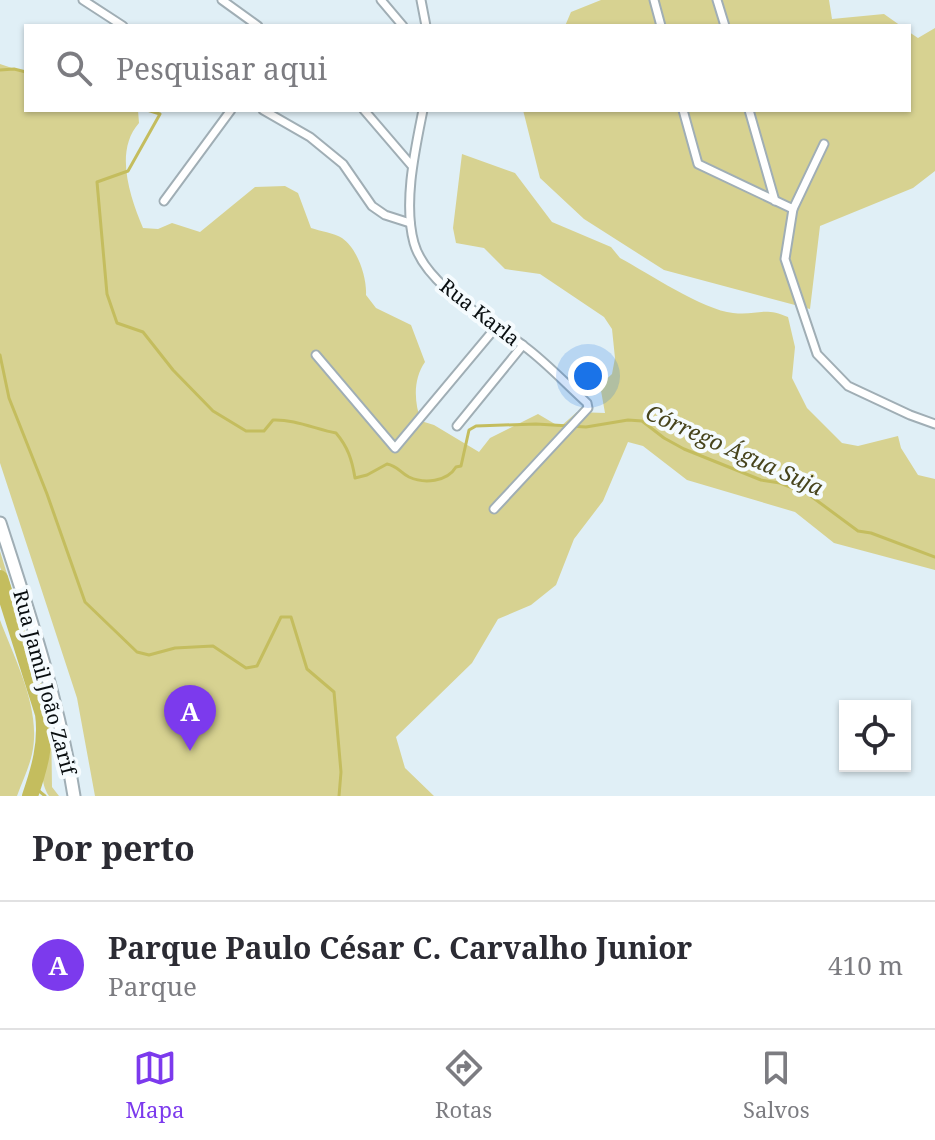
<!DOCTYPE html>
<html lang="pt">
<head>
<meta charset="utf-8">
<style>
	:root { --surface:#fff; --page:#f2f2f3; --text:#2b2b33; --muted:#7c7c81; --line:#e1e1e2; --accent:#7c3aed }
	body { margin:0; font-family:"Noto Serif",serif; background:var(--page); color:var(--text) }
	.controls { position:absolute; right:24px; bottom:24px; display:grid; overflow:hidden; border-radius:0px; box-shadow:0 2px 6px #0004 }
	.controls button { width:72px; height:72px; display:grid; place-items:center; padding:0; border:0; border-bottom:2px solid var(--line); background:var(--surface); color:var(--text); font:40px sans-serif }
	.you { position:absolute; left:588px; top:376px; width:28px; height:28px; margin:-20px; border:6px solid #fff; border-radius:50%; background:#1a73e8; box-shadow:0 0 0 12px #1a73e833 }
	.badge { display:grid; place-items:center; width:52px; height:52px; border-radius:50%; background:var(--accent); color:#fff; font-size:26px; font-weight:700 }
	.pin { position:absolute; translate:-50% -66px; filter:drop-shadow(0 2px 4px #0008) }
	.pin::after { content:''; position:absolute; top:42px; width:28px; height:24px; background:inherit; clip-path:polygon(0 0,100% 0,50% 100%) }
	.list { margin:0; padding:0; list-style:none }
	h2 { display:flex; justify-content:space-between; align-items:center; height:104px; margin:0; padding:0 32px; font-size:34px }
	h2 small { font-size:26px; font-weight:400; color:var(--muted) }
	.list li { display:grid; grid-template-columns:52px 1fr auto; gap:24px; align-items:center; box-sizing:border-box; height:128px; padding:0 32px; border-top:2px solid var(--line) }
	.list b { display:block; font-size:30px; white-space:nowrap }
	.list p { margin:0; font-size:26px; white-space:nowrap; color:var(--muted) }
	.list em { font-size:26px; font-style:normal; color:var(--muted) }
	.icon { flex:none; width:44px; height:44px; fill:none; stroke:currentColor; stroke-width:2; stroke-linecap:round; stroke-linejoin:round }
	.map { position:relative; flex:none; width:935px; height:796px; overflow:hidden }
	.search { position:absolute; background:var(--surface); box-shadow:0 2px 6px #0004; left:24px; right:24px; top:24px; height:88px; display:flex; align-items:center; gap:20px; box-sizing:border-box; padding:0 28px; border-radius:0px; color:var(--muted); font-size:30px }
	.sheet { height:232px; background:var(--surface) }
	nav { display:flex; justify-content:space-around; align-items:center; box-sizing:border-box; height:112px; border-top:2px solid var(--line); background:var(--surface); font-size:22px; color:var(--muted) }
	nav a { display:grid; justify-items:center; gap:4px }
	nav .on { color:var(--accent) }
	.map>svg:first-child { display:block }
</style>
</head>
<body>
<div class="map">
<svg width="935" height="796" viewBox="0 0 935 796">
	<rect width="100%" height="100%" fill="#e0eff6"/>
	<!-- green -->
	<g fill="#d7d291">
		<polygon points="601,0 829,0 832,19 884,14 901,26 565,26 571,12"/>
		<polygon points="935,28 935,171 913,188 820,226 810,309 664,270 584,219 540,178 523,110 909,110 909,32 918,38"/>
		<path d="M 0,64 L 21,71 L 26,70 L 26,110 L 138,110 L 139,123 C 114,151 130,197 143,228 L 158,229 L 172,223 L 200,232 L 255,187 L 285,186 L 298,193 L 311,228 C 320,231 334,233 342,238 C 358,249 367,278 366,295 L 376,308 L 411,325 L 425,362 C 413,379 414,402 421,421 L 434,425 L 479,452 L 490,438 L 538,414 L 560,427 L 577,412 L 605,413 L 600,385 L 612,374 L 615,358 L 612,329 L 604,317 L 540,274 L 505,269 L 484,248 L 456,243 L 453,228 L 462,154 L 515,173 L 552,222 L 611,247 L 620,258 C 648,273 703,310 733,313 C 757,316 763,306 788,317 L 795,347 L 792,378 L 807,408 L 842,443 L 858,446 L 898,436 L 901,448 L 918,475 L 935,479 L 935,570 L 834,543 L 795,512 L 687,480 L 643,446 L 628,442 L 603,501 L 574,539 L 556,585 L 531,605 L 498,619 L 472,663 L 396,737 L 405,768 L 434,796 L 95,796 L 77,698 L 0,463 Z"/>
		<path d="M 0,551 L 51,719 L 52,787 L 59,796 L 49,796 C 34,775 49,738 45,713 L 19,622 L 0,567 Z"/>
		<path d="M 0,620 C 15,660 42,710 32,754 C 29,768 22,782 17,796 L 0,796 Z"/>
	</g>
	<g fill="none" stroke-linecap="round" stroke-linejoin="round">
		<!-- stream -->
		<g stroke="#c4bd5e" stroke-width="3">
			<polyline points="0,70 14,69 26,72"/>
			<path d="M 147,110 L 160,114 L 128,171 L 97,182 L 107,294 L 117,323 L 143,332 L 173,370 L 213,411 L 246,431 L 264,431 L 273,420 C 293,419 316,429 336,433 C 348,447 352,460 355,478 L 367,475 L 387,464 C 398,466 399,472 409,477 C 424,484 447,482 456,467 L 461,466 L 469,430 L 476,426 L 536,424 L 586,427 L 628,420 L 642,421 L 664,438 L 684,449 L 761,480 L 780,483 L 808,494 L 858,531 L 871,533 L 935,557"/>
			<polyline points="0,355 9,398 47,494 85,602 137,652 149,655 175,648 213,646 246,668 257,666 281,617 291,617 307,669 334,692 341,772 339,796"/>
			<polyline points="33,786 45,796"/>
		</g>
		<!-- river -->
		<path stroke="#c4bd5e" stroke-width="16" d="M 0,578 L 43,714 C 47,743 39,770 30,796"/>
		<!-- minor casing -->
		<g stroke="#a0aeb5" stroke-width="11">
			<g id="minor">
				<polyline points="83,0 123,26"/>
				<polyline points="222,0 258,26"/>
				<polyline points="381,0 403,26"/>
				<polyline points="421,0 426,26"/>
				<polyline points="654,0 661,26"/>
				<polyline points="717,0 725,26"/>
				<polyline points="263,110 310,137 343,164 372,206 385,215 410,223"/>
				<polyline points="364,110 412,166"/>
				<path d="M 423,110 C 415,150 403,203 414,243 C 426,286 490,320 524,346 C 547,363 566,384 587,403 L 588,408 L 494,509"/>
				<polyline points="683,110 698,164 793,209 824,144"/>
				<polyline points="749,110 775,201"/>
				<polyline points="164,201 231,110"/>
				<polyline points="793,209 785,259 817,354 848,386 910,415 935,424"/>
				<polyline points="316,355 395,448 497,326"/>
				<polyline points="457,426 523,345"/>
			</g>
		</g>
		<!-- secondary casing -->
		<g stroke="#a0aeb5" stroke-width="15">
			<path id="secondary" d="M 0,523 C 29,613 59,702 74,796"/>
		</g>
		<!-- minor -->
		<use href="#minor" stroke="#fff" stroke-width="7"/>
		<!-- secondary -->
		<use href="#secondary" stroke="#fff" stroke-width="11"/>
	</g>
	<g text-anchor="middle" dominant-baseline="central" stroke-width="8" stroke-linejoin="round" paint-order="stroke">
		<!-- street labels -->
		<g font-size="20" fill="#090e10" stroke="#f5fbfe">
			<text transform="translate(480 312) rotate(38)">Rua Karla</text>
			<text transform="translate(45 682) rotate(75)">Rua Jamil João Zarif</text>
		</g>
		<!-- water labels -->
		<g font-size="22" font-style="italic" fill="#47441c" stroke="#f5fbfe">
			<text transform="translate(735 449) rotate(24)">Córrego Água Suja</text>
		</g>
	</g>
</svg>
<div class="controls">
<button><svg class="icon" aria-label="locate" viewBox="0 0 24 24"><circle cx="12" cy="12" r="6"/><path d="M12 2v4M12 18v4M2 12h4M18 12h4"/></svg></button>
</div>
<div class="you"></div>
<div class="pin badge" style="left:190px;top:751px">A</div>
<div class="search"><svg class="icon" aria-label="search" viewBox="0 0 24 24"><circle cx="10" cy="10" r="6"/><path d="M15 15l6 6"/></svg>Pesquisar aqui</div>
</div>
<section class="sheet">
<h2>Por perto<small></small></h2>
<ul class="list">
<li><span class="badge">A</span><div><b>Parque Paulo César C. Carvalho Junior</b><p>Parque</p></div><em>410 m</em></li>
</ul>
</section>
<nav>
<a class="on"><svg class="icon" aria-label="map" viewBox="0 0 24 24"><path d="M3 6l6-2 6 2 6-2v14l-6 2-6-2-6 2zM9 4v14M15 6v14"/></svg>Mapa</a>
<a><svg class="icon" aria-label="directions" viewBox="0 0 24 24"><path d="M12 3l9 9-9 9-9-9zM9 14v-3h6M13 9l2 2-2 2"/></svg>Rotas</a>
<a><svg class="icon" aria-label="saved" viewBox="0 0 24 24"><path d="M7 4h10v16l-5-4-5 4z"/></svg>Salvos</a>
</nav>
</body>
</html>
